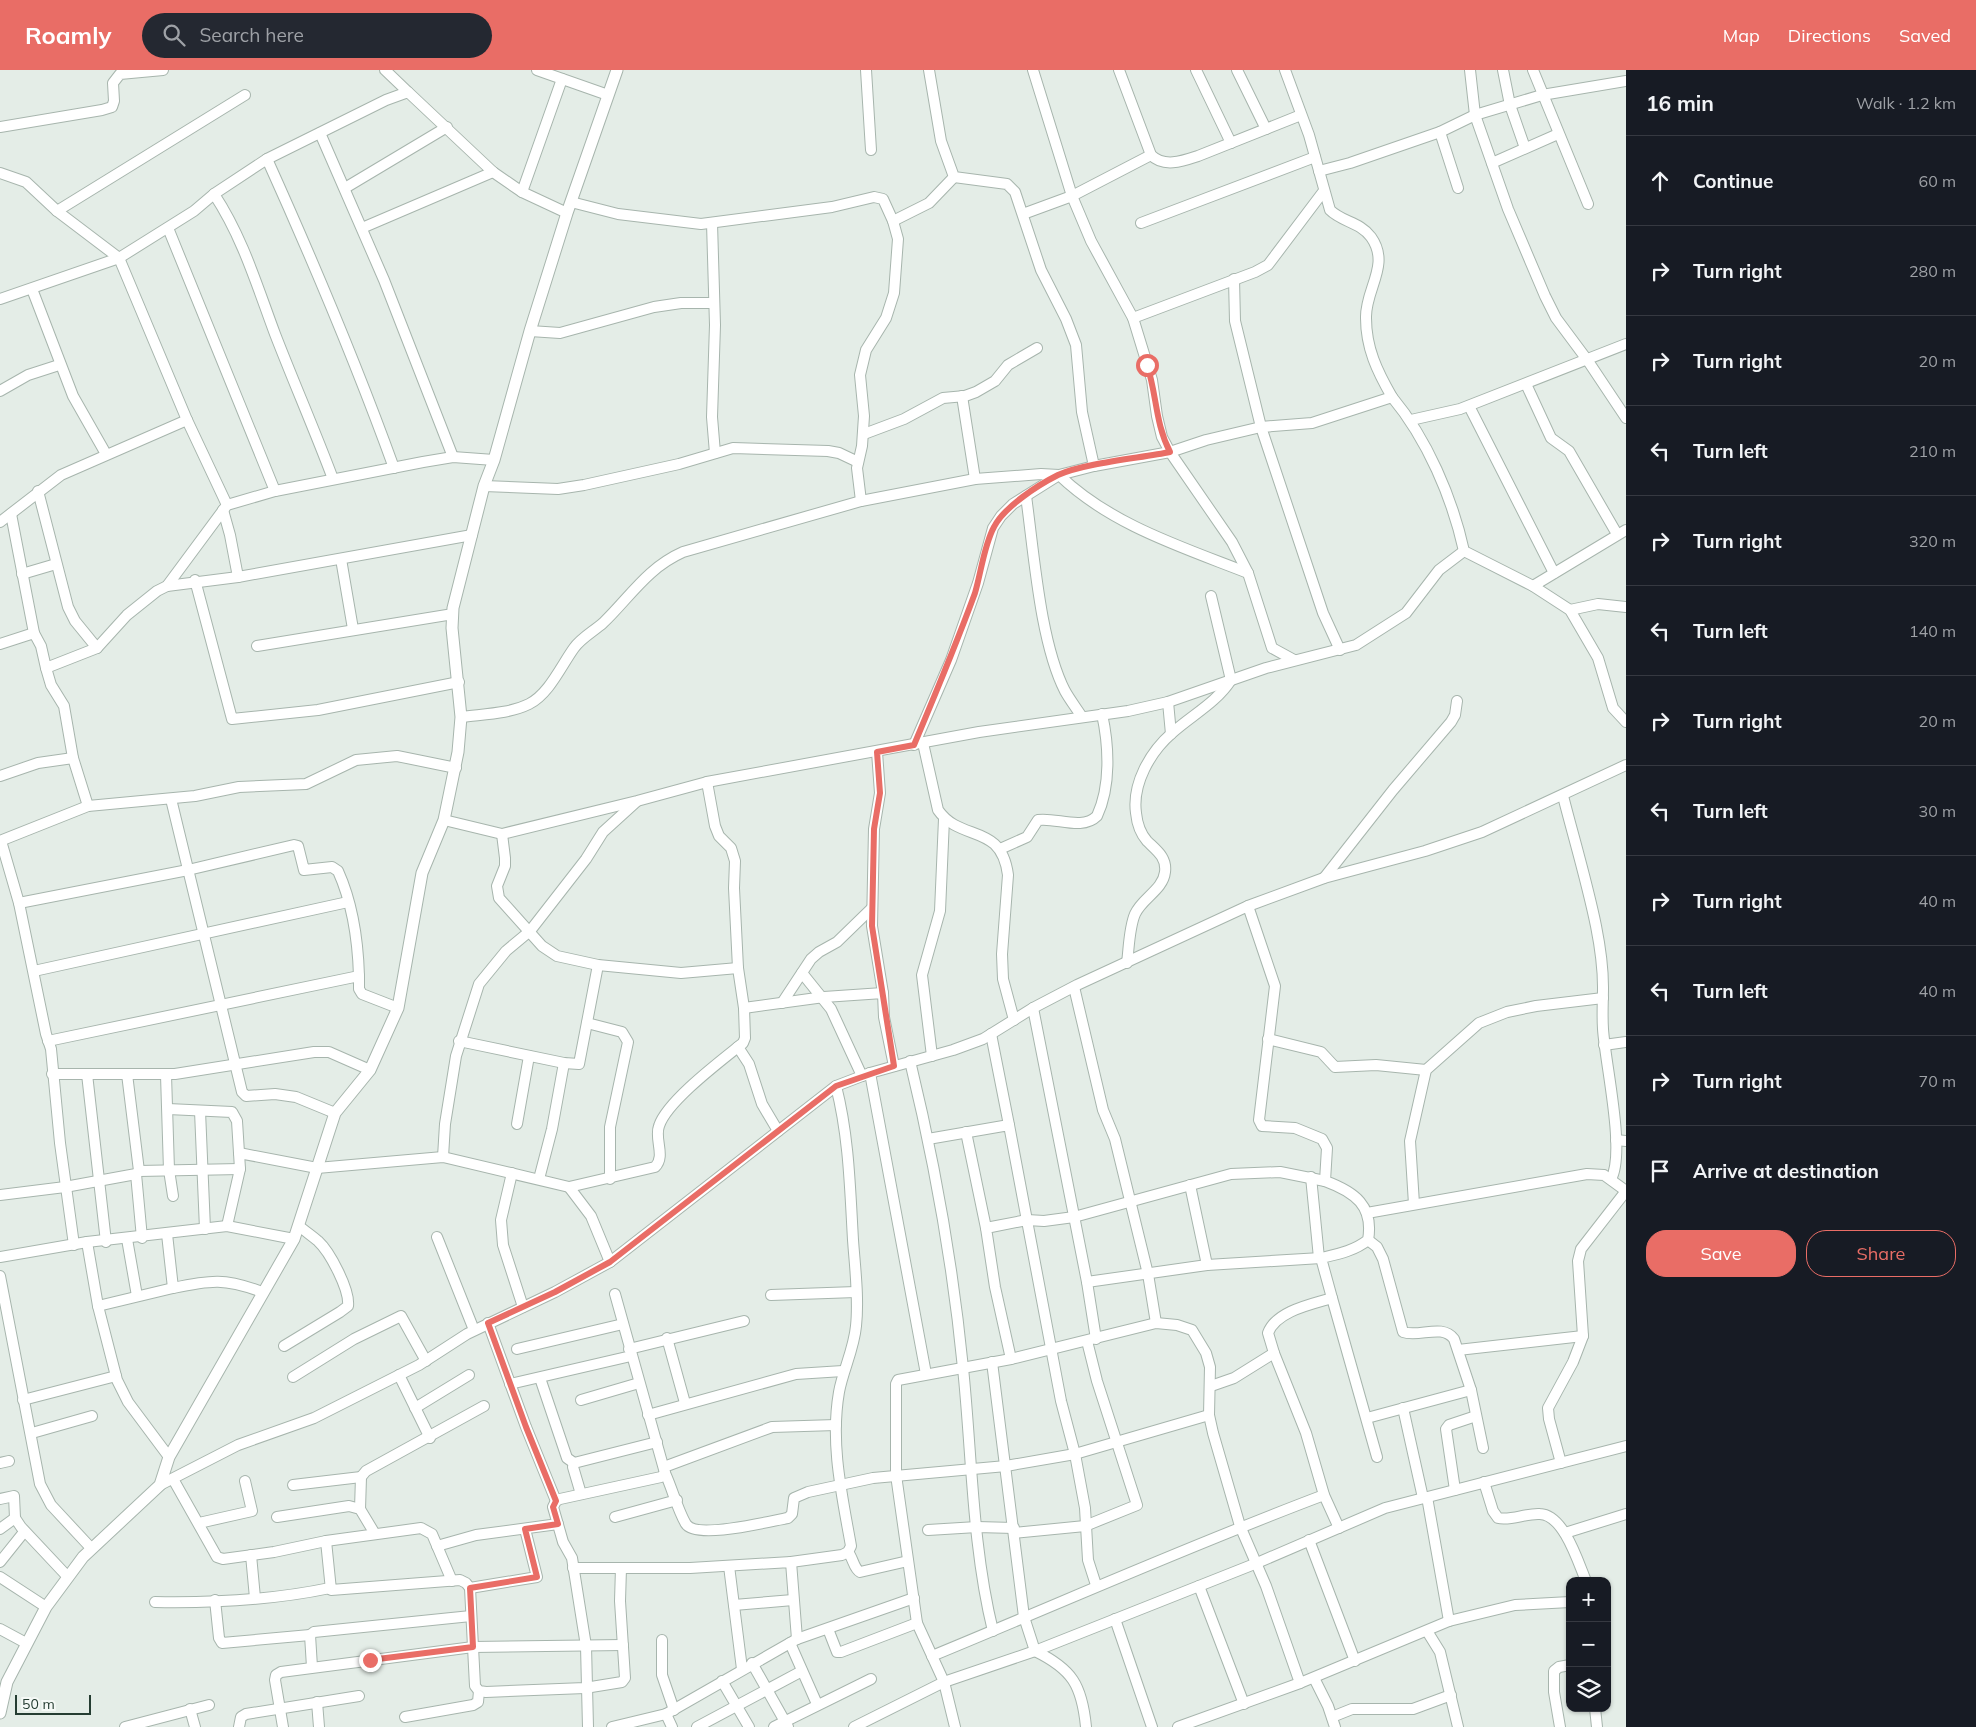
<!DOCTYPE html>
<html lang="en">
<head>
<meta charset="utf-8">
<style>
	:root { --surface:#171b24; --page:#242831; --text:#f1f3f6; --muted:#9ea1a6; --line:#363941; --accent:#e96d66 }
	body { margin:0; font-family:Mulish,sans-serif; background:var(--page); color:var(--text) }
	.controls { position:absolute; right:15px; bottom:15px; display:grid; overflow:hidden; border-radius:10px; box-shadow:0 1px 4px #0004 }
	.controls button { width:45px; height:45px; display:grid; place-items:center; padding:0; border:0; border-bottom:1px solid var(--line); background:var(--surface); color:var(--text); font:25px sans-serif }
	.scale { position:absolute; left:15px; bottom:12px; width:76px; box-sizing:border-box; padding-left:5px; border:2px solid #253d32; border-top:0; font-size:14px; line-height:18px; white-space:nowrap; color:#253d32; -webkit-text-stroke:4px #f5f9f6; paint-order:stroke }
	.stop { position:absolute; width:15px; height:15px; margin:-11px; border:4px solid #e96d66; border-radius:50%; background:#fff }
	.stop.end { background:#e96d66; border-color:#fff; box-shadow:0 1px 5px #0008 }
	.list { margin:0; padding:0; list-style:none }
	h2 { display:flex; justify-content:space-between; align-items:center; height:65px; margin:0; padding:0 20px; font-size:21px }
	h2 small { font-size:16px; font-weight:400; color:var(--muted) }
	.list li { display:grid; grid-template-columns:32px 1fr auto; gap:15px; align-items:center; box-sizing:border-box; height:90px; padding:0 20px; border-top:1px solid var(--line) }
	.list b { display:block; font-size:19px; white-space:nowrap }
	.list em { font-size:16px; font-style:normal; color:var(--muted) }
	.actions { display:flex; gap:10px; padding:15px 20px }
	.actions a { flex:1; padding:11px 0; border:1px solid var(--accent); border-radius:20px; text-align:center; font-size:18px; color:var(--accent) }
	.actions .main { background:var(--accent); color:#fff }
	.icon { flex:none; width:28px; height:28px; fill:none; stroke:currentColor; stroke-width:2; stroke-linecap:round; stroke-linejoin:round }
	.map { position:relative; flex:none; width:1626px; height:1657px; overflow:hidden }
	header { display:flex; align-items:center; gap:30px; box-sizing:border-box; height:70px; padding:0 25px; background:var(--accent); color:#fff }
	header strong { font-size:24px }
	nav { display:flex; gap:28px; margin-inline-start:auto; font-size:18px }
	.search { width:350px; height:45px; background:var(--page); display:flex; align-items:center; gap:12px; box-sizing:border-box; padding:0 18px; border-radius:28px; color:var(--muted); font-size:19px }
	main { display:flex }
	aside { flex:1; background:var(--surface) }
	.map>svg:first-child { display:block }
</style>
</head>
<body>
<header>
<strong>Roamly</strong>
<div class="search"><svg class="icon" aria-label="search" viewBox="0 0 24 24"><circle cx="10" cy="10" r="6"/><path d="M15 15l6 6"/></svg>Search here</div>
<nav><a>Map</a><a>Directions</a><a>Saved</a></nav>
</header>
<main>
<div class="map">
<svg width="1626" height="1657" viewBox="0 0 1626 1657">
	<rect width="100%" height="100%" fill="#e4ede7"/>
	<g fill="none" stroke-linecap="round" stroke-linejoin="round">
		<!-- minor casing -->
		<g stroke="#a7b5ad" stroke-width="12">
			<g id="minor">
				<polyline points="385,0 408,22"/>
				<polyline points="537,0 608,25"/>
				<polyline points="866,0 871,80"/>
				<polyline points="929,0 941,71 954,107 1007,114 1015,122 1041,200 1066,249 1076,275 1082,342 1094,396"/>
				<path d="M 1033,0 L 1072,126 L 1091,171 L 1133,248 L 1152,310 L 1157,346 L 1162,367 L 1170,382 L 1206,370 L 1261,357 L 1312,353 L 1392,327 C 1427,369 1452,427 1464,481 L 1533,516 L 1570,540 L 1598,588 L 1613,638 L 1626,652"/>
				<path d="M 1119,0 L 1151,85 C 1164,98 1183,91 1198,86 L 1301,45"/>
				<polyline points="1196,0 1231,73"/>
				<polyline points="1237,0 1266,59"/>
				<path d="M 1285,0 L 1309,65 L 1330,140 C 1342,152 1360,152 1371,167 C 1391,195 1365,219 1366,248 C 1366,278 1377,301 1392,327"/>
				<polyline points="1470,0 1475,45"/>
				<polyline points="1503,0 1510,35 1525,78"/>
				<polyline points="1533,0 1588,134"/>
				<polyline points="1475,45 1508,139 1545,226 1556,248 1588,291 1626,348"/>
				<polyline points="0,57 102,40 112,37 114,31 113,13 120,4 163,0"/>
				<polyline points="1440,62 1458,118"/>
				<polyline points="320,63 384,210 453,387"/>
				<path d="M 267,89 C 313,191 356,293 394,398"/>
				<polyline points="1492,93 1558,64"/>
				<polyline points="1319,101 1350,93 1440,62 1475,45 1542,25 1626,11"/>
				<polyline points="0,103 26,112 57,141 119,188 187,350 227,435"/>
				<polyline points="345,118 447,57"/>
				<polyline points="522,122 562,9"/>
				<path d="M 214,124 C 243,168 257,216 275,264 C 294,313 315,361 333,409"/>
				<polyline points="571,132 618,144 701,154 832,137 874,127 883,129 893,151"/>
				<polyline points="57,141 245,25"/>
				<polyline points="1023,144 1072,126 1151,85"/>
				<polyline points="712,153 715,255 712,347 715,383"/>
				<polyline points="1141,153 1315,87"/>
				<polyline points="168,158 275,421"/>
				<polyline points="362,158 493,102"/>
				<polyline points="1234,209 1235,251 1261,357 1323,543 1340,580"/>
				<polyline points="32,219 73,326 106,384"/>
				<polyline points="0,229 119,188 194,141 214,124 267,89 386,30 408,22 493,102 522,122 567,143"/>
				<polyline points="1133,248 1255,202 1268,195 1323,122"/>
				<polyline points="530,261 560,263 654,237 681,233 713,233"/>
				<polyline points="1526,314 1551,368 1569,381 1617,464"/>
				<polyline points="0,321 28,305 59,295"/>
				<polyline points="962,326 975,409"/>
				<polyline points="1469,336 1554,503"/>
				<polyline points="1411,350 1460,339 1626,274"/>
				<polyline points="864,364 904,349 943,328 965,326 976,322 995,311 1008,295 1037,278"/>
				<polyline points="484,416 558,419 584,415 679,394 733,378 828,381 839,383 858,392"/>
				<polyline points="38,421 68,537 75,551 97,578"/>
				<path d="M 1026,426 C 1034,483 1040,572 1065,621 C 1070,630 1077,639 1082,647"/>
				<polyline points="861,431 857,398 862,376 864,346 860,305 866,280 886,248 894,223 898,169 893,151 929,133 954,107"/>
				<polyline points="223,440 230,465 238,507"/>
				<polyline points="11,444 34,563"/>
				<polyline points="0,452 61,405 187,350"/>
				<polyline points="341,489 353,559"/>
				<polyline points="22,504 56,494"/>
				<polyline points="195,510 232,649 318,640 459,612"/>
				<polyline points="167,516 238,507 472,465"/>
				<polyline points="1533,516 1626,460"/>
				<polyline points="1570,540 1598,534 1626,537"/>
				<polyline points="0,574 34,563 41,576 46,598 97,578 127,545 157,521 167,516 227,435 275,421 423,392 453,387 494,390"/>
				<polyline points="257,576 453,544"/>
				<polyline points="46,598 51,615 64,636 73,688 88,736"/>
				<polyline points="1168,632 1171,664"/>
				<path d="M 461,647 C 483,644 509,644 529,634 C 549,624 561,596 574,578 C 581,568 594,561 603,553 C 630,527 647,498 683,482 L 861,431 L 975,409 L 1041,404 L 1059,405 C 1111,455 1182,477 1248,503"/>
				<path d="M 923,673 L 938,740 C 961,773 1001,752 1008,805 L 1002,884 L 1003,909 L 1014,950"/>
				<polyline points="914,675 951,590 978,513 993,458 1001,446 1013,434 1059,405 1094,396 1170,382 1232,472 1248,503 1272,578 1294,590"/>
				<polyline points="877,682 880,723 874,759 872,856 883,923"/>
				<polyline points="0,706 38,693 73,688"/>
				<path d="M 1563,726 C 1574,769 1587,812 1596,856 C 1600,876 1603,897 1603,917 C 1603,931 1602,945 1603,959 C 1605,993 1626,1082 1611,1109"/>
				<polyline points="171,729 242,1022 246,1026 275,1024 296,1027 335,1043"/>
				<polyline points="444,750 502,764 637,731 707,712 979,662 1128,641 1168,632 1266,598 1356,575 1406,543 1439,500 1464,481"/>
				<polyline points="502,764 505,788 505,796 497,816 499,828 542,876 557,886 598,895 681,903 738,898"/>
				<polyline points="0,771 88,736 195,726 239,717 306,714 356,690 397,686 456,698"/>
				<polyline points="1,771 19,833 46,964 51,979 60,1073 74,1175"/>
				<path d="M 1000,779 L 1027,767 L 1038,750 C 1056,747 1082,761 1097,746 C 1111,716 1109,676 1102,644"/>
				<polyline points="1324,808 1393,720 1451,652 1455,645 1457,631"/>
				<path d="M 19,833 L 188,800 L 294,775 L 298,776 L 304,800 L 332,797 L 338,801 C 352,832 358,872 359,906"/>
				<path d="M 1127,893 C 1129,878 1129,858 1135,844 C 1142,828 1163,820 1165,802 C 1167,787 1156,780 1147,771 C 1140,763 1137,753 1136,743 C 1132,714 1150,682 1172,663 C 1192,645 1216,633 1231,610 L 1211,526"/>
				<polyline points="34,901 348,832"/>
				<polyline points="802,903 831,939 862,1006"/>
				<polyline points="1074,917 1103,1040 1115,1069 1148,1204 1156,1253"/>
				<polyline points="782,933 811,889 819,882 837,872 872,838"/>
				<polyline points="744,938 824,927 883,923 884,947 894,996"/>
				<polyline points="1033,938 1087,1212 1096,1269"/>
				<polyline points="587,953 622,962 628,972 610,1057 610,1109"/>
				<polyline points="991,964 1009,1055"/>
				<polyline points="1268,969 1321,982 1335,997 1376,995 1426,1000"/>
				<polyline points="48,971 359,906 359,919 362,924 398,938"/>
				<polyline points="459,971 564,993 579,994 598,895"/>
				<polyline points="1604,975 1626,972"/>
				<polyline points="738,977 749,994 762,1034 778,1061"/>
				<polyline points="932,986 922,905 940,841 944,749"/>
				<path d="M 910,991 C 934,1090 953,1196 963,1298 C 972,1385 972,1476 993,1561"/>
				<polyline points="870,1003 926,1304"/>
				<polyline points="52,1004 175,1004 314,982 329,982 370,1000"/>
				<polyline points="87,1004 106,1172"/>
				<polyline points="127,1004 139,1101"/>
				<polyline points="166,1005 169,1100 173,1126"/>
				<polyline points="168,1039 232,1042 237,1051 239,1083"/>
				<polyline points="200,1041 205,1159"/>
				<polyline points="517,1054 529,986"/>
				<polyline points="966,1062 986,1158"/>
				<polyline points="928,1069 1009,1055 1061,1331 1075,1384 1085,1438 1088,1490 1096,1515"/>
				<polyline points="1616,1070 1626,1071"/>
				<polyline points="443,1087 445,1054 456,986 479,914 506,881 530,861 586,789 603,762 636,732"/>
				<polyline points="512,1103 501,1150 503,1175 523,1237"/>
				<polyline points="136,1104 142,1168"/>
				<polyline points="1311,1107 1319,1188"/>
				<polyline points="539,1109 552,1059 564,993"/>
				<polyline points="1190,1115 1207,1195"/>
				<polyline points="569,1117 591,1146 610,1192"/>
				<polyline points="0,1125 65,1117 136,1104 139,1101 240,1099"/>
				<polyline points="1414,1134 1410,1071 1426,1000 1479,953 1507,942 1536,936 1603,928"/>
				<polyline points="1367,1143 1587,1104 1604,1105 1626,1121"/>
				<path d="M 227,1156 L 240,1099 L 239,1083 L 317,1098 L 443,1087 L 569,1117 L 655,1097 C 666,1086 654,1069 659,1056 C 667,1031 722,990 743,973 L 745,968 L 744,938 L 738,898 L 734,818 L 735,791 L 731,778 L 719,766 L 715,756 L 707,712"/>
				<path d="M 167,1164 L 173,1218 C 211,1210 225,1208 262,1222"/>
				<polyline points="437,1167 474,1260"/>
				<polyline points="127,1169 137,1226"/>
				<path d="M 1368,1170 L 1377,1177 L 1383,1189 L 1403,1262 C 1419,1268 1442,1253 1454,1269 L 1471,1320 L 1483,1378"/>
				<polyline points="87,1172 98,1236 117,1310 128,1332 169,1387"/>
				<polyline points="0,1187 87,1172 227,1156 294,1169"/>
				<polyline points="0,1206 40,1414 51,1435 91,1478"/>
				<polyline points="1087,1212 1207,1195 1321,1188"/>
				<polyline points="771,1225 856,1222"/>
				<polyline points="1332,1228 1377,1387"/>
				<polyline points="98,1236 173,1218"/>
				<polyline points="488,1253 526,1357 556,1431"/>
				<polyline points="667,1268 685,1333"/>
				<path d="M 284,1276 L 340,1242 L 348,1236 C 350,1220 330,1182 318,1171 C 312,1166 305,1161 299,1156"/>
				<polyline points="517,1279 623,1254"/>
				<polyline points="629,1279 744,1251"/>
				<polyline points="1458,1280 1583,1266"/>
				<polyline points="1274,1283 1306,1363 1324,1425 1339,1458"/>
				<polyline points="1011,1289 995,1217 986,1158 1027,1150 1044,1151 1074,1147 1231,1104 1280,1102 1325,1111"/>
				<path d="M 992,1292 L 1024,1547 L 1035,1581 C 1072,1599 1082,1615 1086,1657"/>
				<polyline points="399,1305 430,1368"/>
				<polyline points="293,1307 354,1269 401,1246 426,1291"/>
				<polyline points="540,1308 567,1388 574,1393"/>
				<polyline points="510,1314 631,1286"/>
				<path d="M 1211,1316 L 1234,1308 L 1274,1283 L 1268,1263 C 1276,1241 1312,1234 1332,1228 L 1321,1188 C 1338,1184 1354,1181 1368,1170 C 1374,1136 1355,1122 1325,1111 L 1327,1078 L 1322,1069 L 1295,1058 L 1262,1056 L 1259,1050 L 1275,916 L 1248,836"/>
				<polyline points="23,1330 116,1306"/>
				<polyline points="581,1330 639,1313"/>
				<polyline points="415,1338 469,1305"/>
				<polyline points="1403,1338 1423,1428"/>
				<polyline points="648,1345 796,1304 843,1301"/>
				<polyline points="1367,1348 1471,1320"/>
				<polyline points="32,1363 92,1346"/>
				<polyline points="0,1393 9,1391"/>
				<polyline points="1561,1393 1549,1349 1548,1338 1573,1292 1583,1266 1578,1191 1581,1179 1626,1121"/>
				<polyline points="664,1397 772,1357 836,1355"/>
				<path d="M 665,1403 C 672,1418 678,1441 686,1454 C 696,1470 770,1451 788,1448 L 792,1444 L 794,1428 L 808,1422 L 873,1408 L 1006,1396 L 1075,1384 L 1209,1345"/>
				<polyline points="173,1409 217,1487 223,1489 274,1482 326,1471 421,1458 432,1464 452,1511"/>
				<path d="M 1484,1412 L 1493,1441 L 1498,1448 C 1511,1451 1526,1443 1540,1444 C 1564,1445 1578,1492 1586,1511"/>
				<polyline points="160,1415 238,1375 314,1348 419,1295 467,1264 555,1222 610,1192 836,1016 870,1003 953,980 983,969 1033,938 1077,915 1248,836 1324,808 1425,781 1482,762 1626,695"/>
				<polyline points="293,1415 361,1407"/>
				<polyline points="1455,1420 1446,1359 1449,1355 1476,1346"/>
				<polyline points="581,1424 573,1397 574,1393 657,1372"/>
				<polyline points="1427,1427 1449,1551"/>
				<polyline points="0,1429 14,1426 15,1448 21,1457 67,1506"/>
				<polyline points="360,1439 361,1407 366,1401 484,1336"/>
				<polyline points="277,1447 349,1436 360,1439 375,1464"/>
				<polyline points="615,1447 677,1430"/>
				<polyline points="199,1453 252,1441 245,1411"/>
				<polyline points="0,1459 15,1448"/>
				<polyline points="928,1460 977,1457 1014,1458"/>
				<polyline points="1014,1463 1085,1456 1137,1435 1097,1311 1087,1271"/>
				<polyline points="1565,1463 1626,1444"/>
				<polyline points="1309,1470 1355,1591"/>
				<polyline points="326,1471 331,1520 460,1510 466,1513 470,1518 475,1616 479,1621 486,1622 585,1618 622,1612 625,1608 620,1531 621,1498"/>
				<polyline points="437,1476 476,1465 558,1454"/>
				<path d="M 848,1482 C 853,1488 854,1499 860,1502 L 908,1491"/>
				<polyline points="251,1485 255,1528"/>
				<polyline points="0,1492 24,1462"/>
				<path d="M 791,1492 L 842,1485 L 848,1482 L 851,1476 C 842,1425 830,1374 839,1322 C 843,1300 854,1279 856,1256 C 859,1228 855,1198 853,1170 C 850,1118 849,1067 836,1016"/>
				<polyline points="729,1496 742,1599"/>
				<polyline points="573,1498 690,1498 791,1492 797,1569"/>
				<polyline points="0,1507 46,1537"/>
				<polyline points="1199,1516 1244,1634"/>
				<polyline points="470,1518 537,1507 525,1459"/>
				<polyline points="215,1530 219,1568 222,1573 310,1565"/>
				<path d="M 155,1532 C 212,1533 273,1530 330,1518"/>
				<polyline points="734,1535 793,1530"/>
				<polyline points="1115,1549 1152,1657"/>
				<polyline points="0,1559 26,1573"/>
				<polyline points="828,1559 837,1582 841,1582 917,1553"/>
				<polyline points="1427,1561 1440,1582 1458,1657"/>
				<polyline points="662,1570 662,1605 674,1640"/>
				<polyline points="790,1573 817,1634"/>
				<path d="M 932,1586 C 1063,1532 1191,1475 1324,1425"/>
				<polyline points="752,1593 788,1657"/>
				<polyline points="312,1597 310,1565 314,1562 471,1546"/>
				<polyline points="1314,1608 1328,1636 1335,1657"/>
				<polyline points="722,1611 749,1657"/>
				<polyline points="1300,1613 1449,1551 1515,1535 1570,1532"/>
				<polyline points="317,1632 319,1657"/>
				<polyline points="1595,1638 1597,1657"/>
				<polyline points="190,1639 195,1657"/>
				<polyline points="666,1644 672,1657"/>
				<polyline points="405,1647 473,1635 478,1632 479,1621"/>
				<polyline points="1332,1647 1352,1639 1413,1639 1451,1625"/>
				<polyline points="125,1657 209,1635"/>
				<polyline points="239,1657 241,1647 246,1644 359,1626"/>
				<polyline points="283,1657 275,1610 276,1605 281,1602 473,1577 623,1575"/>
				<polyline points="588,1657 586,1576 572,1488 563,1472 553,1437 556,1431 560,1429 661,1407 665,1403 615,1224"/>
				<polyline points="612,1657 666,1644 797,1569 914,1528"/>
				<polyline points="697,1657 802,1601"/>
				<polyline points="774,1657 871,1609"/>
				<polyline points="854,1657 944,1612 1035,1581 1257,1493 1385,1438 1626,1376"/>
				<polyline points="955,1657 944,1612 917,1553 896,1405 896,1314 898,1310 1011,1289 1156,1253 1177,1255 1192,1260 1206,1283 1210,1297 1209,1345 1213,1363 1240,1456 1266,1516 1300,1613 1178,1657"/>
				<polyline points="1560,1657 1554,1622 1554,1601 1559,1597 1570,1595"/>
			</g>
		</g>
		<!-- tertiary casing -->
		<g stroke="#a7b5ad" stroke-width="13">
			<polyline id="tertiary" points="0,1643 7,1612 46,1537 83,1487 160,1415 169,1387 294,1169 335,1043 370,1000 398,938 422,803 444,750 458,682 461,647 452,558 453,538 484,416 494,390 530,261 567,143 617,0"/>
		</g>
		<!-- minor -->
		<use href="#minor" stroke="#fff" stroke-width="10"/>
		<!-- tertiary -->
		<use href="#tertiary" stroke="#fff" stroke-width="11"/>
	</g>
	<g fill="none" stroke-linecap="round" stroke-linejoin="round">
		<!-- route -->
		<path stroke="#e96d66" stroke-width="6" d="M 370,1590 L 473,1577 L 470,1518 L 537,1507 L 525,1459 L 558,1454 L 553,1437 L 556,1431 L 526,1357 L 488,1253 L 555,1222 L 610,1192 L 836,1016 L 894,996 L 872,856 L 874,759 L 880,723 L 877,682 L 914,675 C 935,625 956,575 975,523 C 981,503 984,475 994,457 C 1004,437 1038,415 1058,405 C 1084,393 1141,388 1170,382 C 1155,353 1157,325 1147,295"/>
	</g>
</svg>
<div class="controls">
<button>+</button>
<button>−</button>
<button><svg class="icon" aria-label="layers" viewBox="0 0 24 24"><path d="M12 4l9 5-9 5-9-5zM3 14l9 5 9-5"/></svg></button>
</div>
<div class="scale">50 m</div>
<div class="stop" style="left:1147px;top:295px"></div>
<div class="stop end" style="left:370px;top:1590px"></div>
</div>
<aside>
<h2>16 min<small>Walk · 1.2 km</small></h2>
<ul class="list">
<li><svg class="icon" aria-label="ahead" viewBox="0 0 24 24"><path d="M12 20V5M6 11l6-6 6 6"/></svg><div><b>Continue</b></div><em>60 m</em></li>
<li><svg class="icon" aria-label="right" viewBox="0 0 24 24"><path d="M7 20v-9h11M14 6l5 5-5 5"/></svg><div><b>Turn right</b></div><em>280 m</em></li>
<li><svg class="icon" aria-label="right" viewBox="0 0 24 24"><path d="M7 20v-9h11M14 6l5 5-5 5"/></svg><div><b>Turn right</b></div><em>20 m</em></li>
<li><svg class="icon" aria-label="left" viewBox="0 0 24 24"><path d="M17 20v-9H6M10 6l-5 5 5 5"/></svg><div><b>Turn left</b></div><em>210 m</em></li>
<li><svg class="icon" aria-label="right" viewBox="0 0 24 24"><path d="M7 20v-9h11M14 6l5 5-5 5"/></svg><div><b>Turn right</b></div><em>320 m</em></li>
<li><svg class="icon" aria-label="left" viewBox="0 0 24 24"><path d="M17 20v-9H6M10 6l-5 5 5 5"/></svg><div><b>Turn left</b></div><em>140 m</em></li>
<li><svg class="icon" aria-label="right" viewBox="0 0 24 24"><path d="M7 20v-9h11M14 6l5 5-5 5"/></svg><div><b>Turn right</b></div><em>20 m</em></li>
<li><svg class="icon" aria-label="left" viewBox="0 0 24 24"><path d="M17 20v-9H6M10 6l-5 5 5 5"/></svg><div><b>Turn left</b></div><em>30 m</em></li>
<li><svg class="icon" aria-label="right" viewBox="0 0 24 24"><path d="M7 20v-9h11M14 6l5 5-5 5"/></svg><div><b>Turn right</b></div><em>40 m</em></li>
<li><svg class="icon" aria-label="left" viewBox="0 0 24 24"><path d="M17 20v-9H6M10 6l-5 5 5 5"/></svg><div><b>Turn left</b></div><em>40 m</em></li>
<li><svg class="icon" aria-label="right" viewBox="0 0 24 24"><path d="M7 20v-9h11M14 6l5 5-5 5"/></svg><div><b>Turn right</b></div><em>70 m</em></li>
<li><svg class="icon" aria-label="arrive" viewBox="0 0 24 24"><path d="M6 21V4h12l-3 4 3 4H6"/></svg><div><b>Arrive at destination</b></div></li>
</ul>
<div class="actions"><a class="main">Save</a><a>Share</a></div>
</aside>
</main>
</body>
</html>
